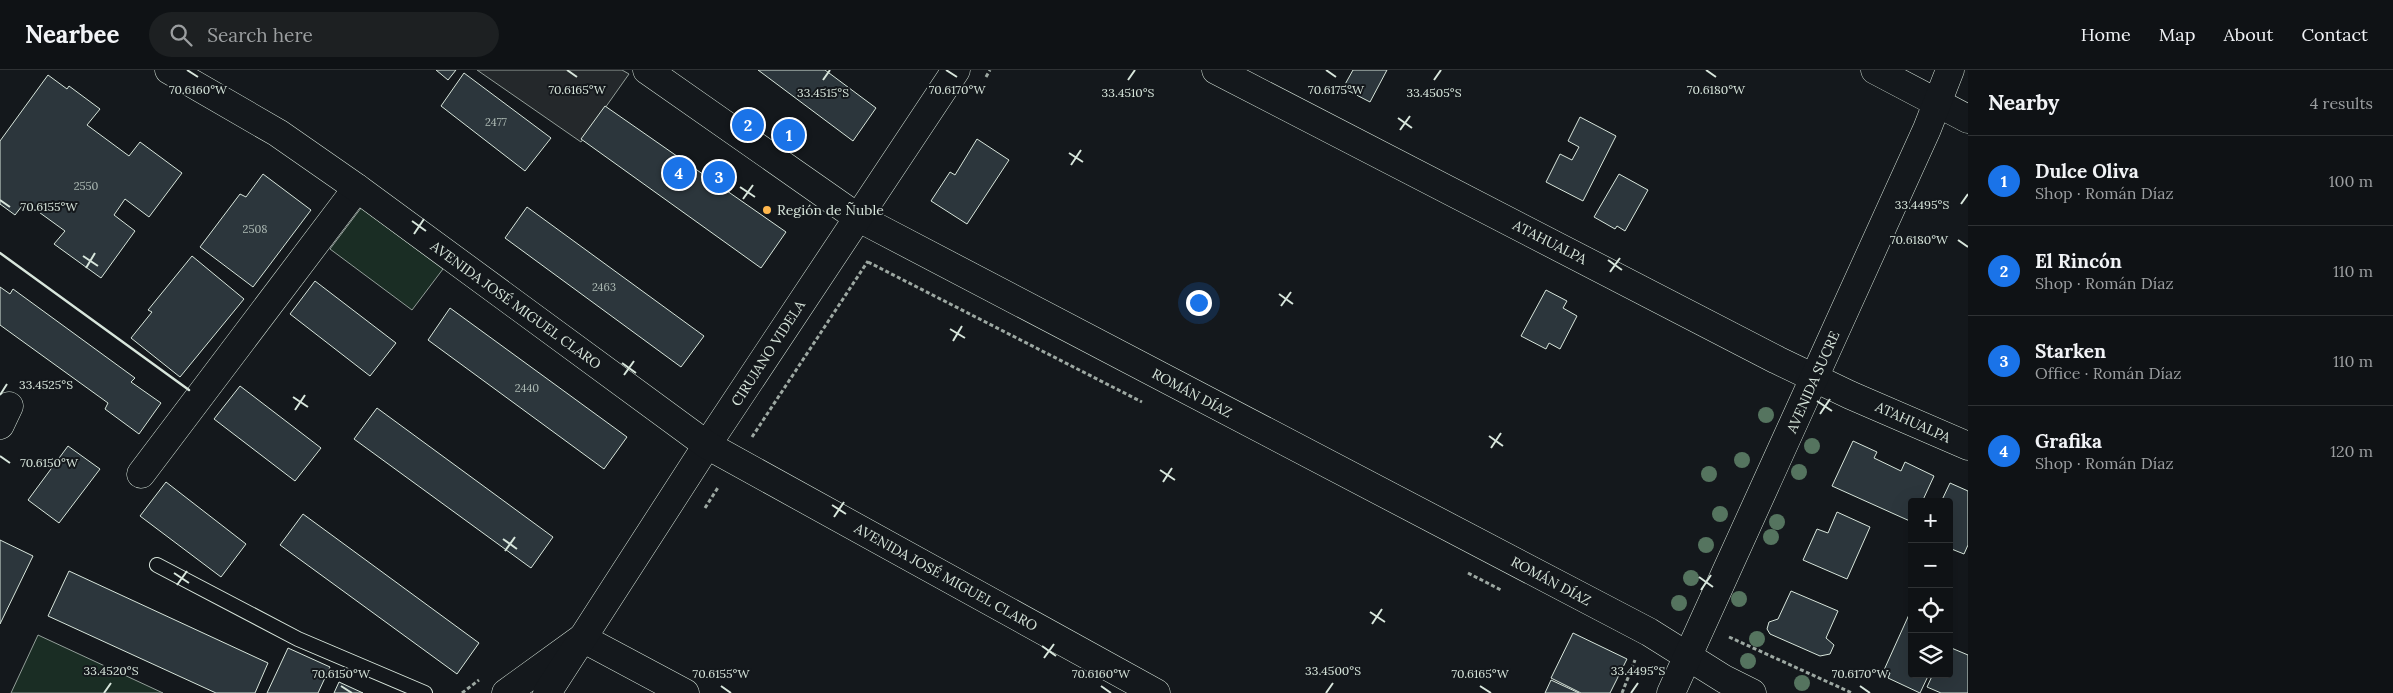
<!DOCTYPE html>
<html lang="en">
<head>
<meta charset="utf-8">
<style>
	:root { --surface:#0f1215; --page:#1d2022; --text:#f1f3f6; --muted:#9b9ea0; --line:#2f3234; --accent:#1a73e8 }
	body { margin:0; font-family:Lora,serif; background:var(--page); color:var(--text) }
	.controls { position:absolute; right:15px; bottom:15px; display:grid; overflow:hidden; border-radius:5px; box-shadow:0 5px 20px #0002 }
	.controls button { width:45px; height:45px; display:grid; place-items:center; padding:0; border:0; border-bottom:1px solid var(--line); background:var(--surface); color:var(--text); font:25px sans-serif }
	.you { position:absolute; left:1198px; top:232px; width:18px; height:18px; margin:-12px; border:4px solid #fff; border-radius:50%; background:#1a73e8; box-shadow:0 0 0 8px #1a73e833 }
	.badge { display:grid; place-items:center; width:32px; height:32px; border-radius:50%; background:var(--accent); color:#fff; font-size:16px; font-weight:700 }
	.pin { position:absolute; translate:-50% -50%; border:2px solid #fff; box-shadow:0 1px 5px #0006 }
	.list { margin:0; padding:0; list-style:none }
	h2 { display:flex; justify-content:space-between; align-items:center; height:65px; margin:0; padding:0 20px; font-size:21px }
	h2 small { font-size:16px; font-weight:400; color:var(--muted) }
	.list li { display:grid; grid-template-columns:32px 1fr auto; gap:15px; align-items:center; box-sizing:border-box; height:90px; padding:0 20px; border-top:1px solid var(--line) }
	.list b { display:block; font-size:19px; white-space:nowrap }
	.list p { margin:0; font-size:16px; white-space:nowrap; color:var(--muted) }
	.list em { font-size:16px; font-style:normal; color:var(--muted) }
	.icon { flex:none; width:28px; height:28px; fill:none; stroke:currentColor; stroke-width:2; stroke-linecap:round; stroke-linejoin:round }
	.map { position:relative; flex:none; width:1968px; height:623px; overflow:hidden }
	header { display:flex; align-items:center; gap:30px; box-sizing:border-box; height:70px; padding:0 25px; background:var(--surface); border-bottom:1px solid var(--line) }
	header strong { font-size:24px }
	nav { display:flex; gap:28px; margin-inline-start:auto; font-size:18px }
	.search { width:350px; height:45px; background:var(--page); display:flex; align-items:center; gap:12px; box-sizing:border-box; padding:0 18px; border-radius:28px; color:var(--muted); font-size:19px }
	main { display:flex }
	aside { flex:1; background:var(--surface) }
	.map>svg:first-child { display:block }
</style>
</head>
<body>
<header>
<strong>Nearbee</strong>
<div class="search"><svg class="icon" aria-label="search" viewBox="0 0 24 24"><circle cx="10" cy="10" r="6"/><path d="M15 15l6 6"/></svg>Search here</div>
<nav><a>Home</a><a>Map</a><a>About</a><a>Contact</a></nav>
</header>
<main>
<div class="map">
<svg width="1968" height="623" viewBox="0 0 1968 623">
	<rect width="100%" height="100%" fill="#14181c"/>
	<!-- green -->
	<g fill="#1a2d24" stroke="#939e99">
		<polygon points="361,138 443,199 412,240 330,179"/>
		<polygon points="38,565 163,623 11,623"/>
	</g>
	<!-- parking -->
	<polygon fill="#24282b" stroke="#939e99" points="477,0 622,0 629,4 581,72"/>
	<!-- building -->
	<g fill="#2c363c" stroke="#d8e6dc">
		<polygon points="436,0 456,0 448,10"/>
		<polygon points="758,0 825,0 876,38 853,71"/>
		<polygon points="1353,0 1387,0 1370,32 1343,18"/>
		<polygon points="464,3 551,68 525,101 441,36"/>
		<polygon points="48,5 67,19 69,16 100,39 87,55 129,86 140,72 182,103 149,147 125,129 114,145 135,161 101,208 54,174 65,161 25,132 15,145 0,134 0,71"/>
		<polygon points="605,36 786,162 761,198 581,69"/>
		<polygon points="1580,47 1616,66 1583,131 1546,112 1560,84 1572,90 1579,77 1568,71"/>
		<polygon points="977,69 1009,90 967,154 931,131 950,102 955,105"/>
		<polygon points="263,104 311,140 253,217 200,177 240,124 246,127"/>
		<polygon points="1619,104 1648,120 1625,161 1617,156 1615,159 1594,147"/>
		<polygon points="527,137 704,266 681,297 505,168"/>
		<polygon points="192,186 244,229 180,307 131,268 152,242 148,240"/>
		<polygon points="315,211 396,273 370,306 290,244"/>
		<polygon points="0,217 10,224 13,219 135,308 131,312 161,333 139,364 105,339 108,333 0,255"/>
		<polygon points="1546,220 1567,231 1563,238 1577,246 1560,279 1549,273 1546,279 1521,266"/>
		<polygon points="450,238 627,367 604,399 428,270"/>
		<polygon points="240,316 321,378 295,411 214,349"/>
		<polygon points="377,338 553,467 531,498 354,369"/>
		<polygon points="1853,371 1877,382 1874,388 1901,401 1905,392 1934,406 1922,432 1912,432 1912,452 1832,416"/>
		<polygon points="68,376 100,399 59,453 28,430"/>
		<polygon points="166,412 246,474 221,507 140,446"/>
		<polygon points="1950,413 1968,421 1968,475 1964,484 1949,478 1949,432 1941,432"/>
		<polygon points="1837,442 1870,457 1847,509 1803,490 1817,459 1828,463"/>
		<polygon points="303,444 479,573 457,604 280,475"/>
		<polygon points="0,470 33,486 0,554"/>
		<polygon points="69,501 268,593 255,623 216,623 48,546"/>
		<polygon points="1791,521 1838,541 1826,568 1834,575 1830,584 1820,586 1770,564 1767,559 1769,552 1778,549"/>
		<polygon points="1912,538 1912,604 1929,604 1920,623 1888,608 1890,603 1884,600"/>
		<polygon points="1573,563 1627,589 1610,623 1581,623 1551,608"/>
		<polygon points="1949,577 1968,585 1968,623 1941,623 1927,617 1933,604 1949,604"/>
		<polygon points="288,578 330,597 318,623 267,623"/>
		<polygon points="1551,610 1579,623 1545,623"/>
		<polygon points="339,612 363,623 334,623"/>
	</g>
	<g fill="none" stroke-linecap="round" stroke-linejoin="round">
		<!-- service casing -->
		<g stroke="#d8e6dc" stroke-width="16">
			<polyline id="service" points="157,495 298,569 425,623"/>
		</g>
		<!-- minor casing -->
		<g stroke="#d8e6dc" stroke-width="29">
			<g id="minor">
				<polyline points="647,0 857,147 1649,562 1724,609 1752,623"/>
				<polyline points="1216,0 1777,290 1850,325 1968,376"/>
				<polyline points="0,355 9,336"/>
				<polyline points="141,404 357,118"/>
				<polyline points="506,623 582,568 685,623"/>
				<polyline points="547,623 707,375 956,0"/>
			</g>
		</g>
		<!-- tertiary casing -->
		<g stroke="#d8e6dc" stroke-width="29">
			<g id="tertiary">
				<polyline points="169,0 278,63 357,118 707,375 1156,623"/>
				<polyline points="1875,0 1968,49"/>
				<polyline points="1671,623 1927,59 1950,0"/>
			</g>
		</g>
		<!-- path -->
		<g stroke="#9da8a2" stroke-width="3" stroke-dasharray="4 2.5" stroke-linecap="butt">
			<polyline points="986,7 990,0"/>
			<polyline points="868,192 1142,332"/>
			<polyline points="752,367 868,191"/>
			<polyline points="705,438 719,416"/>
			<polyline points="1468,503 1501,520"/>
			<polyline points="1729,567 1852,623"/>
			<polyline points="462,623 479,610"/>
			<polyline points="1622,623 1635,590"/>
		</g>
		<!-- service -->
		<use href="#service" stroke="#14181c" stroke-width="14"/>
		<!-- minor -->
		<use href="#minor" stroke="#14181c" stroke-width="28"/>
		<!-- tertiary -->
		<use href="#tertiary" stroke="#14181c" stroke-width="28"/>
		<!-- wall -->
		<polyline stroke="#d8e6dc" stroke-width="2.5" points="0,183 189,320"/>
	</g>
	<!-- trees -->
	<g fill="#55745f">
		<circle cx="1766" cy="345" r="8"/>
		<circle cx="1812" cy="376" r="8"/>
		<circle cx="1742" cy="390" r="8"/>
		<circle cx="1799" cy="402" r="8"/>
		<circle cx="1709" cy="404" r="8"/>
		<circle cx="1720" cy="444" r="8"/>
		<circle cx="1777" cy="452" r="8"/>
		<circle cx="1771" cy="467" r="8"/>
		<circle cx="1706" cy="475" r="8"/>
		<circle cx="1691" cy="508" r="8"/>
		<circle cx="1739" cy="529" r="8"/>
		<circle cx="1679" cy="533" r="8"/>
		<circle cx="1757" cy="569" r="8"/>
		<circle cx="1748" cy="591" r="8"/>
		<circle cx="1802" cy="613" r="8"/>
	</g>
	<!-- ticks -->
	<path fill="none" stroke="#d8e6dc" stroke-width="2" d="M 187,0 L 198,7M 567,0 L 577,7M 946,0 L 957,7M 1326,0 L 1336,7M 1706,0 L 1716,7M 823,10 L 830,0M 1128,10 L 1135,0M 1434,10 L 1441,0M 1398,48 L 1412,58M 1400,60 L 1410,46M 1069,83 L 1083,92M 1071,95 L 1081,80M 740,117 L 755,127M 743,129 L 753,115M 0,130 L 10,137M 1961,134 L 1968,124M 412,151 L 426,161M 414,164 L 424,149M 1958,170 L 1968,177M 83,186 L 98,196M 1608,190 L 1622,200M 86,198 L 95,183M 1610,202 L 1620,188M 1279,224 L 1293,234M 1281,236 L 1291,222M 950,259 L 965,268M 953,271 L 962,256M 622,293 L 636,303M 624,305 L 634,291M 0,325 L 7,314M 293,327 L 308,337M 1817,331 L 1832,341M 295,340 L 305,325M 1820,344 L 1830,329M 1489,366 L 1503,376M 1491,378 L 1501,363M 0,386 L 10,393M 1160,400 L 1175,410M 1163,412 L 1172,398M 832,435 L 846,444M 834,447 L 844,432M 503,469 L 517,479M 505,481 L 515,467M 174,503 L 189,513M 1699,507 L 1713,517M 177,515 L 187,501M 1701,520 L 1711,505M 1370,542 L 1385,552M 1372,554 L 1382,539M 1042,576 L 1056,586M 1044,588 L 1054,574M 341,616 L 352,623M 721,616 L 731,623M 1101,616 L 1111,623M 1480,616 L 1491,623M 1860,616 L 1870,623M 104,623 L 111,613M 1326,623 L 1333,613M 1631,623 L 1638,613"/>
	<!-- markers -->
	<circle fill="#ffb74d" stroke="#14181c" stroke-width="2" cx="767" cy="140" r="5"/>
	<g text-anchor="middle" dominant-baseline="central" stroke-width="4" stroke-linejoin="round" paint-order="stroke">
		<!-- number labels -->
		<g font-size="11" fill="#adbab4">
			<text x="496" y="52">2477</text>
			<text x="86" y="116">2550</text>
			<text x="255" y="159">2508</text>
			<text x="604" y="217">2463</text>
			<text x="527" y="318">2440</text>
		</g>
		<!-- poi labels -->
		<g font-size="14" fill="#d8e6dc" stroke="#14181c" text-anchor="start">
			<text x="777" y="140">Región de Ñuble</text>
		</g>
		<!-- street labels -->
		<g font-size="14" fill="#d8e6dc" stroke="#14181c">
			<text transform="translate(1550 172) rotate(27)">ATAHUALPA</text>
			<text transform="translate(516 235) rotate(36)">AVENIDA JOSÉ MIGUEL CLARO</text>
			<text transform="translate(768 283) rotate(-57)">CIRUJANO VIDELA</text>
			<text transform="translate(1813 312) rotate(-66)">AVENIDA SUCRE</text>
			<text transform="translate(1192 323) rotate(28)">ROMÁN DÍAZ</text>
			<text transform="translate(1913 352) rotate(24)">ATAHUALPA</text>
			<text transform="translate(946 507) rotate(29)">AVENIDA JOSÉ MIGUEL CLARO</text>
			<text transform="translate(1551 511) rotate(28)">ROMÁN DÍAZ</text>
		</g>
	</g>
	<g font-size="12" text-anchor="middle" fill="#d8e6dc" stroke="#14181c" stroke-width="4" stroke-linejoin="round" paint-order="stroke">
		<text x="198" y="24">70.6160°W</text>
		<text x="577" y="24">70.6165°W</text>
		<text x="957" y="24">70.6170°W</text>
		<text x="1336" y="24">70.6175°W</text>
		<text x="1716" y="24">70.6180°W</text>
		<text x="823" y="27">33.4515°S</text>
		<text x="1128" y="27">33.4510°S</text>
		<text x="1434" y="27">33.4505°S</text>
		<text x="1922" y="139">33.4495°S</text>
		<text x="49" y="141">70.6155°W</text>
		<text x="1919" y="174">70.6180°W</text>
		<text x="46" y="319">33.4525°S</text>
		<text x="49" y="397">70.6150°W</text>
		<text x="111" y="605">33.4520°S</text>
		<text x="1333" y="605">33.4500°S</text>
		<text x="1638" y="605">33.4495°S</text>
		<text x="341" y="608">70.6150°W</text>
		<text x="721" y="608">70.6155°W</text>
		<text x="1101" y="608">70.6160°W</text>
		<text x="1480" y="608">70.6165°W</text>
		<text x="1860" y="608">70.6170°W</text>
	</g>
</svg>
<div class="controls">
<button>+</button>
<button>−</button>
<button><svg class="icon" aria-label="locate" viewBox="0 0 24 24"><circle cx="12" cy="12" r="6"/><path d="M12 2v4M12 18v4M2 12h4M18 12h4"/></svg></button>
<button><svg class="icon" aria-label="layers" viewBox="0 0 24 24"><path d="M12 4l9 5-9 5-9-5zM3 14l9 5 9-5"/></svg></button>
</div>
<div class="you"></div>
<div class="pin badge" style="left:789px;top:65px">1</div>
<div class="pin badge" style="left:748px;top:55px">2</div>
<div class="pin badge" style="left:719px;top:107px">3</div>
<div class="pin badge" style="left:679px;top:103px">4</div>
</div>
<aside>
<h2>Nearby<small>4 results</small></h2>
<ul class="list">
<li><span class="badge">1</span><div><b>Dulce Oliva</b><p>Shop · Román Díaz</p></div><em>100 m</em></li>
<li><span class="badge">2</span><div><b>El Rincón</b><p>Shop · Román Díaz</p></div><em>110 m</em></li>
<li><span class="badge">3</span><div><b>Starken</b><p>Office · Román Díaz</p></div><em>110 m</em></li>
<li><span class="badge">4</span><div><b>Grafika</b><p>Shop · Román Díaz</p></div><em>120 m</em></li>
</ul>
</aside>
</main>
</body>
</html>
